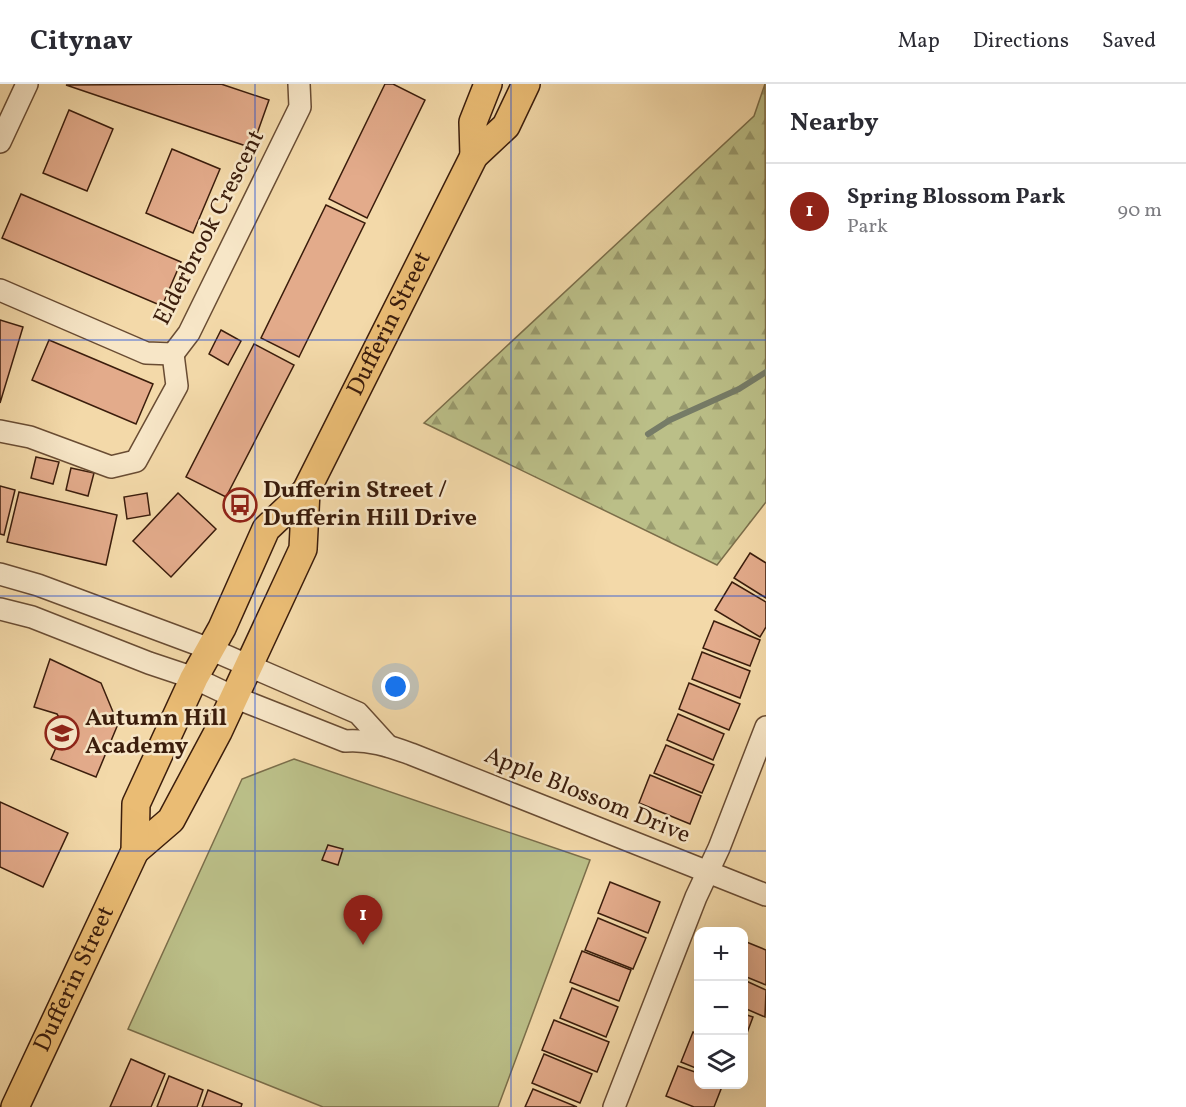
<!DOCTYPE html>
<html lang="en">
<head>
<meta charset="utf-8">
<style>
	:root { --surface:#fff; --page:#f2f2f3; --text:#2b2b33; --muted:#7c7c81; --line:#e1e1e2; --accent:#8f2418 }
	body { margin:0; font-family:Vollkorn,serif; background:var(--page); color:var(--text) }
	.controls { position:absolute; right:18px; bottom:18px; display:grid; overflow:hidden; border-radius:12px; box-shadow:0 6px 24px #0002 }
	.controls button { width:54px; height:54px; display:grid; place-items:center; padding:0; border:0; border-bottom:2px solid var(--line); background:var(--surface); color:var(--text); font:30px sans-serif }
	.you { position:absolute; left:396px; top:603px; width:21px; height:21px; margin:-15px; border:4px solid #fff; border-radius:50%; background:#1a73e8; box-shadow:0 0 0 9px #1a73e833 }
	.badge { display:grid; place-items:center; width:39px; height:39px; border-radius:50%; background:var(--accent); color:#fff; font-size:20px; font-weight:700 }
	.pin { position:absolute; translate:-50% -50px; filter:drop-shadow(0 2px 3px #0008) }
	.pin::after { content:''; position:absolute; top:32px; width:21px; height:18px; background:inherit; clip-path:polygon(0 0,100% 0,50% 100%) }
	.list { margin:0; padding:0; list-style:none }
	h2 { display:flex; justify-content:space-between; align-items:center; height:78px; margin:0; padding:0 24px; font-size:26px }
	h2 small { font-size:20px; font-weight:400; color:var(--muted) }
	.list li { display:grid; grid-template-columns:39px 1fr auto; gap:18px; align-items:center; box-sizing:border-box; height:96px; padding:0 24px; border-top:2px solid var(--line) }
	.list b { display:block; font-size:22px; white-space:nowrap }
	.list p { margin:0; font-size:20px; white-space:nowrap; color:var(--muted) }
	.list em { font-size:20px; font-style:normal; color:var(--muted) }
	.icon { flex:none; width:33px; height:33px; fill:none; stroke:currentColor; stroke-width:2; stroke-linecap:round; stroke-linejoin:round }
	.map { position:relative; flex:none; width:766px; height:1023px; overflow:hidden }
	header { display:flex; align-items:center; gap:36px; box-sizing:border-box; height:84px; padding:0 30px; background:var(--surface); border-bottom:2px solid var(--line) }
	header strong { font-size:28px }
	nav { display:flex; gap:33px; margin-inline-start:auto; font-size:21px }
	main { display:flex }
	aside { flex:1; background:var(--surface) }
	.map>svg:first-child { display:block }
</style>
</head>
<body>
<header>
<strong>Citynav</strong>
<nav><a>Map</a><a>Directions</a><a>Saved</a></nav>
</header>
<main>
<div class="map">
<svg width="766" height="1023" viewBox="0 0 766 1023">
	<defs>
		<pattern id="forest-firs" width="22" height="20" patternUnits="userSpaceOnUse" patternTransform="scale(1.5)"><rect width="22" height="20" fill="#bbbf88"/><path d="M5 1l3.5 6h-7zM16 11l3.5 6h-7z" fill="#999b6e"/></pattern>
	</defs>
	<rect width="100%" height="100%" fill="#f3d9a9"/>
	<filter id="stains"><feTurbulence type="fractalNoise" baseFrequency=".00333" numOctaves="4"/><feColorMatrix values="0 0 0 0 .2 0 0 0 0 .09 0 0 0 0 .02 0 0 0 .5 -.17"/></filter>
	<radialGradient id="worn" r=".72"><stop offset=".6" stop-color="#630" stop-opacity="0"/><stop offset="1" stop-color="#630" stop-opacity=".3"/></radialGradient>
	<!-- green -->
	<polygon fill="#bbbf88" stroke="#7b6e4a" stroke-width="1.5" points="294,675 590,776 498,1023 323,1023 128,945 242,695"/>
	<!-- forest -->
	<polygon fill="url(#forest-firs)" stroke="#7b6e4a" stroke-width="1.5" points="765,0 766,418 717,481 424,339 754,32"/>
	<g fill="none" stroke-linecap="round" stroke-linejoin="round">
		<!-- stream -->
		<polyline stroke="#767c67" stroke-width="6" points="648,350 670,336 739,305 766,288"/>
	</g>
	<!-- building -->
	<g fill="#e3ab8b" stroke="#3b1d0c" stroke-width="1.5">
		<polygon points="221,0 269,16 252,64 66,1"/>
		<polygon points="385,0 393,0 425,16 367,134 329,115"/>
		<polygon points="69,26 113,45 87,107 43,89"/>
		<polygon points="172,65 220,85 193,149 146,129"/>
		<polygon points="21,110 181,178 162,222 2,154"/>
		<polygon points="326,121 365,139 299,273 261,254"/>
		<polygon points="0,236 23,243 0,319"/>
		<polygon points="221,246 241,257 228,281 209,270"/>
		<polygon points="49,256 153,300 136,340 32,296"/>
		<polygon points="254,260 294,281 226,413 186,393"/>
		<polygon points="36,373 59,378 53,400 31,394"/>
		<polygon points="71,384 94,389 88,412 66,406"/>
		<polygon points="0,402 15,406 4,451 0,450"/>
		<polygon points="19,408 117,431 106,481 7,458"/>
		<polygon points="147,409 150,431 127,435 124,413"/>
		<polygon points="178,409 216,445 171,493 133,457"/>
		<polygon points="750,469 766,479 766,514 734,494"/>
		<polygon points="732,498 766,518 766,543 760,553 715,526"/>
		<polygon points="714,537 760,556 750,582 703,564"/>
		<polygon points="702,568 750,587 740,614 692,595"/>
		<polygon points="50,575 101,599 118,640 96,693 51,675 65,643 57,630 34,623"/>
		<polygon points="689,599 740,620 729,646 679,625"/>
		<polygon points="678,630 724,650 713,676 667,656"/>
		<polygon points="666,661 714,681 702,709 654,689"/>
		<polygon points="650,691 701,712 690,740 639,719"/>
		<polygon points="0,718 68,749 43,803 0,783"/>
		<polygon points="328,761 343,765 338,781 322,776"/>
		<polygon points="610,798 660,818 648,849 598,829"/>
		<polygon points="598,834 646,854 633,885 585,866"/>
		<polygon points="744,857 766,866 766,901 744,892"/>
		<polygon points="582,867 631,886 619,917 570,898"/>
		<polygon points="744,896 766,906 765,933 744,924"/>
		<polygon points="572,904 618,923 606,953 560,934"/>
		<polygon points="744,930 753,933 744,957"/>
		<polygon points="554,936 609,958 597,988 542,966"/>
		<polygon points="693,948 698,951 698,985 681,978"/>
		<polygon points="544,970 592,990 580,1019 532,999"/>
		<polygon points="131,975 165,990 151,1023 110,1023"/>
		<polygon points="678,982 698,989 698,1000 723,1000 714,1023 694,1023 666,1012"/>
		<polygon points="169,992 203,1006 197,1023 157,1023"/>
		<polygon points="533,1005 577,1023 525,1023"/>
		<polygon points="208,1006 242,1020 241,1023 202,1023"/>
	</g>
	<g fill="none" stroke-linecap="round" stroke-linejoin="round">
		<!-- minor casing -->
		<g stroke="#694c33" stroke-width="24">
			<g id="minor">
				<polyline points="0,58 27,0"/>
				<polyline points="0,206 146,269 173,270 189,249 300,23 299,0"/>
				<polyline points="0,347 30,353 111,383 136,377 177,302 173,270"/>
				<polyline points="0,490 38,501 210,565 358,629 388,662"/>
				<path d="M 0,525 L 32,533 L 149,579 L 194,594 L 234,613 L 345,657 C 368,655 389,662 411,670 L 766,811"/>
				<polyline points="614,1023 696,813 719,764 766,643"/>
			</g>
		</g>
		<!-- major casing -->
		<g stroke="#3b1d0c" stroke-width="30">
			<g id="major">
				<polyline points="474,72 473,38 488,0"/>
				<polyline points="135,767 171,736 218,648 303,465 306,407"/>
				<path id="s1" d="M 15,1023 L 135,767 L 136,720 L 194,594 L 222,544 L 266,445 L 306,407 L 474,72 L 506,42 L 526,0"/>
			</g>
		</g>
		<!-- minor -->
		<use href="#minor" stroke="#f7e6c7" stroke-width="21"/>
		<!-- major -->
		<use href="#major" stroke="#eabc74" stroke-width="27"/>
	</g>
	<!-- grid -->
	<path fill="none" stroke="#1d4ed8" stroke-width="1.5" stroke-opacity="0.55" d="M 255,0 L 255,1023M 511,0 L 511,1023M 0,256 L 766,256M 0,512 L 766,512M 0,767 L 766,767"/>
	<!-- icons -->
	<defs>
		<g id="bus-ring" transform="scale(1.725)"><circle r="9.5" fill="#f7e6c7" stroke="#8f2418" stroke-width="1.5"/><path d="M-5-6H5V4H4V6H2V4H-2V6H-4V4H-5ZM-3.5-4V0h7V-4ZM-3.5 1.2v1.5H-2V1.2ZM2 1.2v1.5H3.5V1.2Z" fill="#8f2418"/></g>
		<g id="school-ring" transform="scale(1.725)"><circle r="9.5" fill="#f7e6c7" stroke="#8f2418" stroke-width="1.5"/><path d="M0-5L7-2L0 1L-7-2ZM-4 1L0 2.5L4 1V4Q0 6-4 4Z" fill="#8f2418"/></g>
	</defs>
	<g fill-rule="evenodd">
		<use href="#bus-ring" x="240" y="421"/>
		<use href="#school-ring" x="62" y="649"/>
	</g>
	<g text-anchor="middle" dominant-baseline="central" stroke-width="5" stroke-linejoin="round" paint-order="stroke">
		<!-- street labels -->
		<g font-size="24" fill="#3b1d0c" stroke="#f7e6c7">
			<text transform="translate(210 144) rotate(-63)">Elderbrook Crescent</text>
			<text stroke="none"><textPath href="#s1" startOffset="876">Dufferin Street</textPath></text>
			<text transform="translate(587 712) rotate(22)">Apple Blossom Drive</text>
			<text stroke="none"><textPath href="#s1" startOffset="141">Dufferin Street</textPath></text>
		</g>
		<!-- poi labels -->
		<g font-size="24" font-weight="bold" fill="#3b1d0c" stroke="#f7e6c7" text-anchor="start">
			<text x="263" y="407">Dufferin Street /<tspan x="263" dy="28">Dufferin Hill Drive</tspan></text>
			<text x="85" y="635">Autumn Hill<tspan x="85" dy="28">Academy</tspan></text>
		</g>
	</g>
	<rect width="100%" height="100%" filter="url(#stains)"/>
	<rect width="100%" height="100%" fill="url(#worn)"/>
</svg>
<div class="controls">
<button>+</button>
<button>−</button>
<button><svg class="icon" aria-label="layers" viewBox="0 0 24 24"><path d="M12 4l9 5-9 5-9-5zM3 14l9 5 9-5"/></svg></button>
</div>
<div class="you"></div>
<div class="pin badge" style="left:363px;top:861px">1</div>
</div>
<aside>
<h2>Nearby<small></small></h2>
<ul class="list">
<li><span class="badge">1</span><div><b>Spring Blossom Park</b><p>Park</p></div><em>90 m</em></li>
</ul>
</aside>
</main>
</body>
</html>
